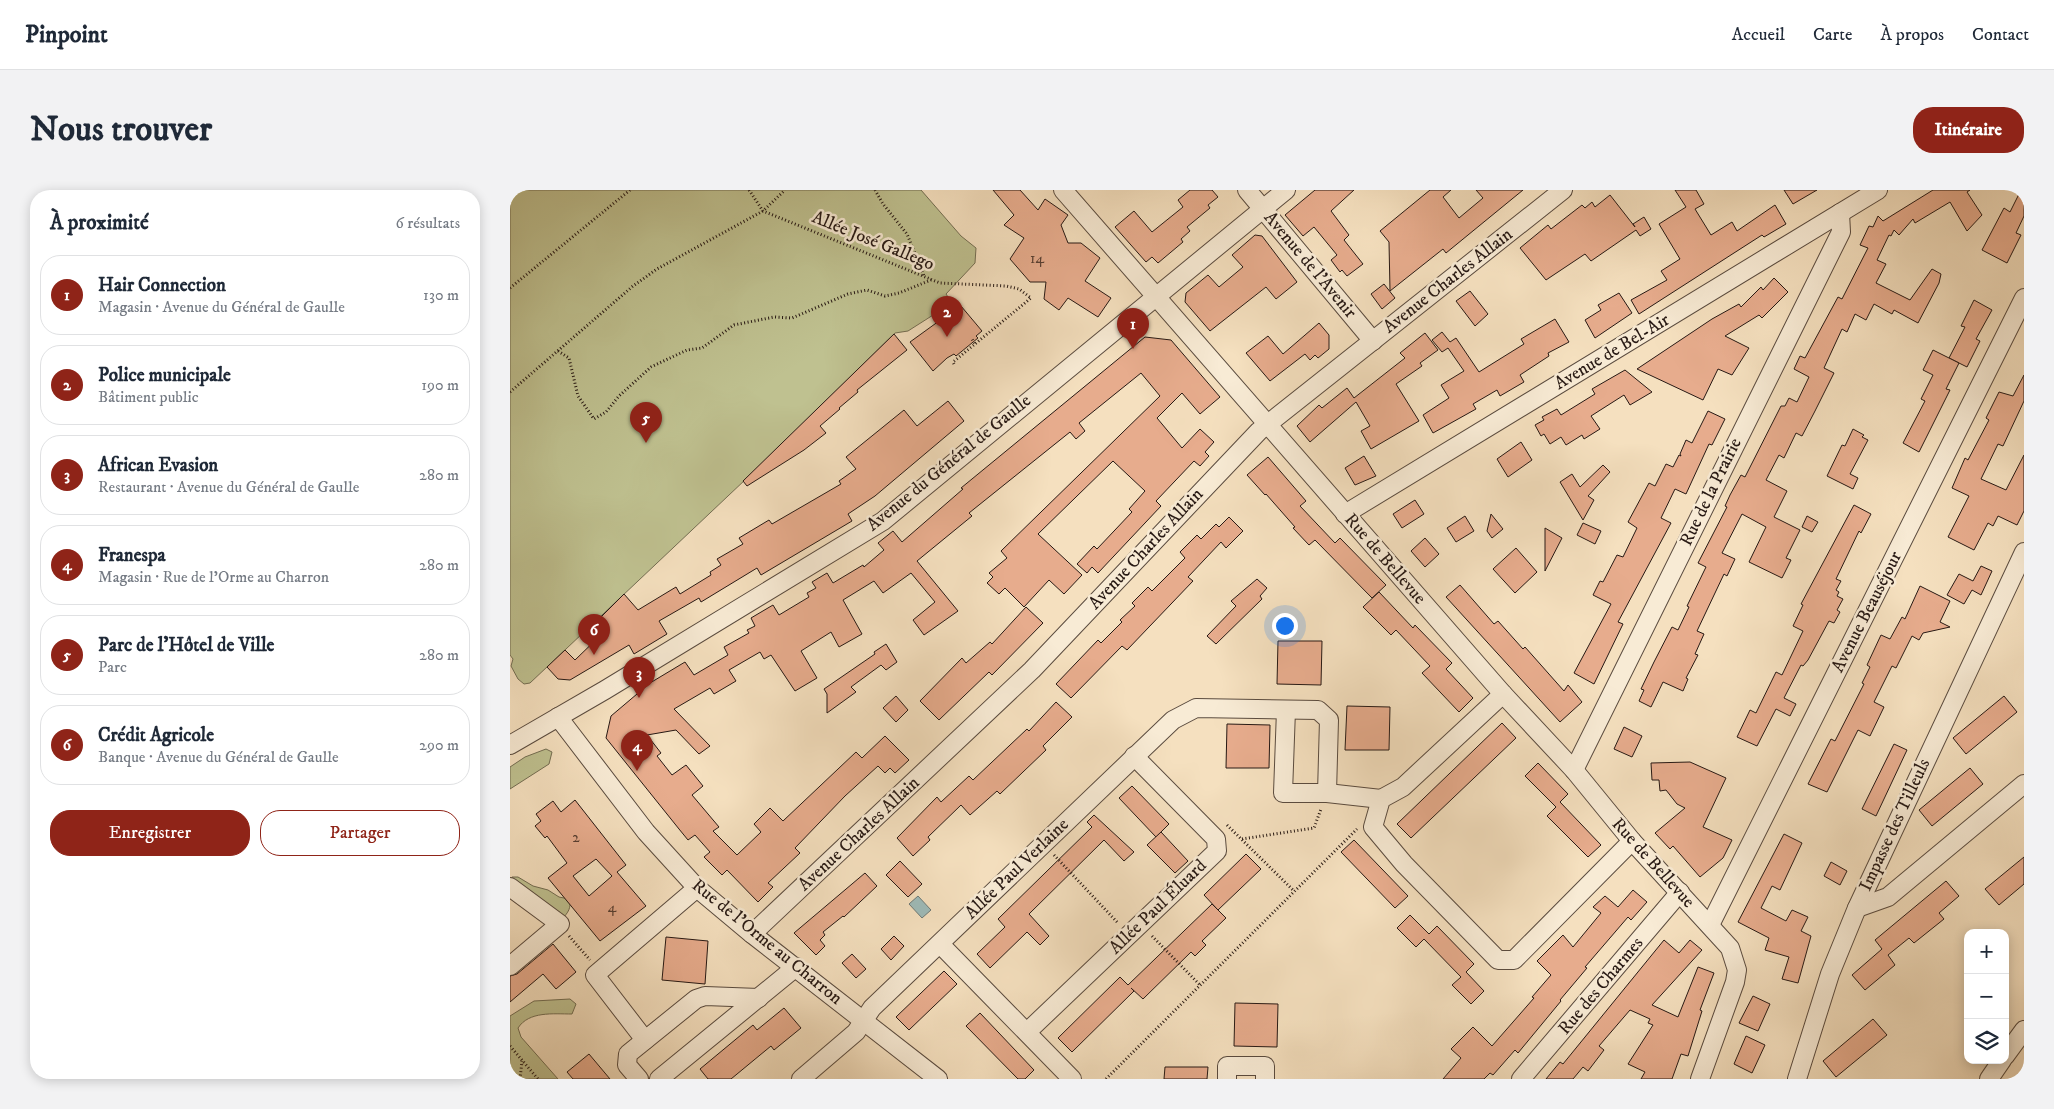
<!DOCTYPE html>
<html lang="fr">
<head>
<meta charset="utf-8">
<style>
	:root { --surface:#fff; --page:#f2f2f3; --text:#1f2937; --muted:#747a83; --line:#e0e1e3; --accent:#8f2418 }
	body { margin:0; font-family:"IM FELL DW Pica",serif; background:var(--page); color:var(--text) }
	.controls { position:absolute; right:15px; bottom:15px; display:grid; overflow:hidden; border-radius:10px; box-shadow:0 2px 12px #0003 }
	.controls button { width:45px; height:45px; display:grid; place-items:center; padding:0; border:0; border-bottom:1px solid var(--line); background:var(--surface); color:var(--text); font:25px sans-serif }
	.you { position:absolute; left:774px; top:435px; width:18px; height:18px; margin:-12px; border:4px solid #fff; border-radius:50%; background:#1a73e8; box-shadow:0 0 0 8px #1a73e833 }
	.badge { display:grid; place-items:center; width:32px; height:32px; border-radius:50%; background:var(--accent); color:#fff; font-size:16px; font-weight:700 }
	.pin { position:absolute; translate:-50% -41px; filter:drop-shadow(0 1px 2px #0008) }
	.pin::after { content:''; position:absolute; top:26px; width:18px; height:15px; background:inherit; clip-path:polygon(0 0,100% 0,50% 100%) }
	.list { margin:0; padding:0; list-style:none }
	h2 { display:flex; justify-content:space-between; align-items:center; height:65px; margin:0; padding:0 20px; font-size:21px }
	h2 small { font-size:16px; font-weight:400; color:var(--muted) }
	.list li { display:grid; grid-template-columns:32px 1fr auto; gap:15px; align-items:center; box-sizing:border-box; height:80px; margin:0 10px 10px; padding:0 10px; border:1px solid var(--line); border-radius:20px }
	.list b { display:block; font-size:19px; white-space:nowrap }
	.list p { margin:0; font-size:16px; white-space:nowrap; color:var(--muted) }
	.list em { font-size:16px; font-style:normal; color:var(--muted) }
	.actions { display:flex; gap:10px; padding:15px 20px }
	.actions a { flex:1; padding:11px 0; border:1px solid var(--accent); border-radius:20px; text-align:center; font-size:18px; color:var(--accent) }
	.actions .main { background:var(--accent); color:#fff }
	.icon { flex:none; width:28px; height:28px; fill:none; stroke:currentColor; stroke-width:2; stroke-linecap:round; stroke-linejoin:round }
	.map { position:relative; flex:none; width:1514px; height:889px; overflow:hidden; border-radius:20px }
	header { display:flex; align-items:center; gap:30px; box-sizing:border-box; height:70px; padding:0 25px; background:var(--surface); border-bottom:1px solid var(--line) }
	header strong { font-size:24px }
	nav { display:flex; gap:28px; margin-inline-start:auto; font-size:18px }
	.intro { display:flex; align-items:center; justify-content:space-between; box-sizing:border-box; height:120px; padding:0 30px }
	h1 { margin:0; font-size:35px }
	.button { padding:12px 22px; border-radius:20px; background:var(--accent); color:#fff; font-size:18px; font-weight:700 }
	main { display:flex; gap:30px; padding:0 30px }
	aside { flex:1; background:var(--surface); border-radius:20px; box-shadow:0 2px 12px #0003 }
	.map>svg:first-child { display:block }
</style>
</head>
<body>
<header>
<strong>Pinpoint</strong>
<nav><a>Accueil</a><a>Carte</a><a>À propos</a><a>Contact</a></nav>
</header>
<div class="intro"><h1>Nous trouver</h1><a class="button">Itinéraire</a></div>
<main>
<aside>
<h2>À proximité<small>6 résultats</small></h2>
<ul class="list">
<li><span class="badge">1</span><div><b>Hair Connection</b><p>Magasin · Avenue du Général de Gaulle</p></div><em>130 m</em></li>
<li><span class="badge">2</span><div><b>Police municipale</b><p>Bâtiment public</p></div><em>190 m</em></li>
<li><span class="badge">3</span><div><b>African Evasion</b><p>Restaurant · Avenue du Général de Gaulle</p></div><em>280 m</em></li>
<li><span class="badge">4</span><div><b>Franespa</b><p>Magasin · Rue de l'Orme au Charron</p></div><em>280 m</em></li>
<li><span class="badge">5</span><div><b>Parc de l’Hôtel de Ville</b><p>Parc</p></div><em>280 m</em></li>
<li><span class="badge">6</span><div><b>Crédit Agricole</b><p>Banque · Avenue du Général de Gaulle</p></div><em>290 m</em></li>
</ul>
<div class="actions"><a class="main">Enregistrer</a><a>Partager</a></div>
</aside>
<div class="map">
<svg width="1514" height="889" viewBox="0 0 1514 889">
	<rect width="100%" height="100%" fill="#f5e0bf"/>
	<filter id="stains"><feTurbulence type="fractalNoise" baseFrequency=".004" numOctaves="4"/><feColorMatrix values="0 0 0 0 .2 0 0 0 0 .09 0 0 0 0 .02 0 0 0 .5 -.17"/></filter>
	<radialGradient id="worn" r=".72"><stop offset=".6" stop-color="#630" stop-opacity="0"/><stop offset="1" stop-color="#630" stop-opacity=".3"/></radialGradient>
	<!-- green -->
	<g fill="#bfc190" stroke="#736d52">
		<polygon points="7,0 411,0 451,46 466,58 465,73 436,104 442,113 398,141 385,143 236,289 20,493 14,494 8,489 1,476 3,469 0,465 0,6"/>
		<polygon points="36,559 42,562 39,574 0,599 0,577 15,567"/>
		<path d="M 2,687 L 8,687 L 23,696 L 38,700 L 49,707 L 59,709 C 62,717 58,723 52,729 L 0,697 Z"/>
		<path d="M 60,809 L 66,814 L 62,824 C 43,824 19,821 8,838 L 11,847 L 48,889 L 0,889 L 0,826 L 24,811 Z"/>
	</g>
	<!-- water -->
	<polygon fill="#9ebbb9" stroke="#6e7a77" points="408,706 421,720 412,728 399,714"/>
	<!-- building -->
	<g fill="#e7ac8d" stroke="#271914" fill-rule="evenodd">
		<polygon points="483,0 510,0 528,20 535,9 558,25 551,35 558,53 571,53 590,68 575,91 601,108 588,127 558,108 549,120 534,109 536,92 520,92 500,69 514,48 494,35 504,25"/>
		<polygon points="680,0 702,0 708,7 698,15 700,18 677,37 680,41 671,49 673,52 648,73 642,67 636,72 605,37 624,21 642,42 673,17 668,10"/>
		<polygon points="805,0 844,0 821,21 839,45 834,50 853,74 837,86 832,80 830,82 821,70 827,65 804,37 793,46 775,25"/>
		<polygon points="920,0 941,0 933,7 949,28 973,8 966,0 1013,0 936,63 933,59 880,101 879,52 870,41"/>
		<polygon points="1165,0 1186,0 1194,14 1185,19 1201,45 1222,32 1227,41 1265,15 1276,34 1254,47 1252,45 1129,124 1121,110 1157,90 1151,81 1170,69 1149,34 1176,17"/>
		<polygon points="1274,0 1307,0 1283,14"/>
		<polygon points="1423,0 1460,0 1457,2 1472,25 1457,41 1440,12 1405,33 1403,29 1389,45 1384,40 1381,46 1379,45 1367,70 1376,74 1366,93 1400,110 1422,79 1431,84 1429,93 1408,133 1384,120 1382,124 1364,114 1356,130 1345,124 1337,142 1332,139 1314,178 1324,183 1305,221 1292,246 1286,243 1274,268 1269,265 1256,290 1277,301 1264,327 1290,340 1276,368 1281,370 1272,388 1239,372 1256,337 1232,324 1212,363 1225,369 1217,386 1214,384 1187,441 1194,444 1185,464 1188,465 1176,488 1178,489 1173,501 1153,492 1141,517 1129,511 1134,500 1131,499 1144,472 1162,437 1168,440 1179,417 1177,416 1196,377 1188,373 1217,317 1215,316 1220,305 1231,285 1235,287 1271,216 1275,216 1279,208 1287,212 1299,187 1284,179 1290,166 1295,168 1328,107 1332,109 1358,58 1350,55 1359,36 1363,37 1368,26 1373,31"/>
		<polygon points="1511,0 1514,0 1514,26 1506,43 1511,45 1497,73 1472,60 1494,18 1500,22"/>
		<polygon points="1100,5 1125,37 1123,34 1134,27 1141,39 1130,46 1126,40 1081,71 1075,64 1036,90 1010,58 1038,35 1041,39 1072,15 1075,18 1082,12 1085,17"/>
		<polygon points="745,45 752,46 787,92 766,109 756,97 700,141 675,112 676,103 698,85 709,97 733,77 722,65"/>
		<polygon points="1264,88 1278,102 1252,128 1249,125 1215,146 1239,158 1222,185 1208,179 1193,210 1127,179 1202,129 1229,114 1231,117 1251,97 1253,100"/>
		<polygon points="874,94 885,108 872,119 861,104"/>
		<polygon points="960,101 978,124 965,136 946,111"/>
		<polygon points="1109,103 1122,123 1085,148 1075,130 1091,120 1088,115"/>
		<polygon points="1464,110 1482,120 1466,149 1470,151 1457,177 1439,168 1455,137 1451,136"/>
		<polygon points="451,116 472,141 466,146 468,148 446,166 444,164 437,168 423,181 400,152 429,131 431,133"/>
		<polygon points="1045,129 1059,152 1038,163 1039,166 1010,185 1014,192 990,206 987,200 963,214 966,219 923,243 913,225 939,208 931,195 954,181 938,158 932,162 922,150 932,142 940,152 946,148 969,182 1014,154 1011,149"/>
		<polygon points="809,133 819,145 819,159 808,168 805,165 800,170 795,164 760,191 736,163 758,146 773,164"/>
		<polygon points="915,143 928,160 910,173 912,176 886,194 909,231 861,259 851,241 860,236 846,212 800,252 787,236 809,215 812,218 837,198 844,208 895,168 890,163"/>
		<polygon points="384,144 397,160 347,200 348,202 329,218 330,219 310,236 316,243 294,260 237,296 233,291"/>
		<polygon points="635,147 661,150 710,207 690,224 672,203 647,228 672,258 690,239 704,252 695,262 699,266 690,276 684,271 646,311 651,316 588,383 582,377 577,383 567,374 584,356 587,359 622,322 619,319 635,301 603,271 528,344 572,385 554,404 539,390 514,417 495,398 489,404 477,393 483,387 479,383 497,368 491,361 650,206 631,183 569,233 575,241 566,249 560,242 459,323 462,326 407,371 448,421 414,445 403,430 425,412 401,383 373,403 364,391 333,410 352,444 329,457 321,442 291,461 307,488 285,501 261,465 254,469 250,462 219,480 226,491 204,504 200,498 164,519 200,556 189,564 166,540 137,545 151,563 147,566 162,585 176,575 193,596 182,605 209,637 203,641 227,665 251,642 244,634 260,618 273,631 346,562 352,568 375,546 399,570 385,583 380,578 375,583 368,576 335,606 285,658 290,663 258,693 263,697 248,712 217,680 212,685 194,667 200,662 185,645 178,650 169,639 96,548 101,526 140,493 175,472 184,485 218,465 214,457 239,443 237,440 245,436 241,428 263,415 269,425 299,407 297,403 306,398 302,392 317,383 323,393 353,375 354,377 374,360 368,353 383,341 392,352 453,299 451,298"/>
		<polygon points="1423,160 1449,173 1436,199 1440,200 1409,262 1393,253 1415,211 1411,209 1423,185 1413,180"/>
		<polygon points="1115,180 1142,202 1120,215 1114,205 1081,226 1090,239 1074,249 1072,245 1056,255 1051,247 1040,254 1034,244 1031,246 1025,235 1034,230 1032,227 1047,219 1051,225 1085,204 1082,199"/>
		<polygon points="1514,185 1514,211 1493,256 1488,254 1471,289 1496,300 1514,265 1514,321 1507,335 1488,326 1483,336 1478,333 1464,360 1438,347 1459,306 1442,298 1455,268 1458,270 1479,230 1476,228 1489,202 1503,206"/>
		<polygon points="438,211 454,231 365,306 338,324 342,331 251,385 247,378 191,412 189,408 149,431 157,444 124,464 119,455 60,490 48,489 37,477 55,460 65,470 96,440 88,430 114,404 128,420 166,397 170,404 201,385 200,382 211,375 207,369 233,354 229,348 259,330 262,334 331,294 329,291 346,279 336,267 394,220 407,236"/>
		<polygon points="1198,221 1215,229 1202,255 1199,254 1176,304 1165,299 1151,328 1161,333 1108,432 1113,434 1084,494 1064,483 1101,414 1083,405 1090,391 1093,392 1107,365 1113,367 1127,338 1118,332 1139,293 1145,296 1156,274 1163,277 1169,265 1171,266 1170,264 1176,250 1182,253"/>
		<polygon points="1343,239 1354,245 1352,247 1358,250 1340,284 1348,288 1343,299 1317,286 1332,255 1335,256"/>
		<polygon points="1011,252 1022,270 998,287 987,269"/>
		<polygon points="854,266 866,286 845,295 835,278"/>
		<polygon points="758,267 796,311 790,316 825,353 830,348 876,395 862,408 805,350 799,355 783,338 785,337 756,304 755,305 737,285"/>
		<polygon points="1093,275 1100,282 1078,306 1084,310 1073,330 1050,292 1062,284 1070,297"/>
		<polygon points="905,310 914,324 892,338 883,324"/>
		<polygon points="1344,315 1361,324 1351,343 1349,341 1326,389 1331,391 1326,400 1329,402 1327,406 1333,409 1327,420 1330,422 1324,433 1319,431 1298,470 1293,476 1291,475 1274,508 1286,514 1280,526 1266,519 1247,556 1227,547 1240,520 1246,523 1266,482 1272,485 1293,441 1283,436 1293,415 1291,414"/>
		<polygon points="981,324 993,339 982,348 977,341"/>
		<polygon points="955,326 964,341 946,352 937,338"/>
		<polygon points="1297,326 1308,332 1302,342 1292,337"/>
		<polygon points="719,327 733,341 716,358 711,352 678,387 683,391 617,460 612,456 561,508 546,494 588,450 591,453 612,432 610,430 625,416 622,413 638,397 642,401 675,368 670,362 687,345 691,349 706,334 709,337"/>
		<polygon points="1073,333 1091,341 1085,354 1067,345"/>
		<polygon points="1035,338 1052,348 1035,381"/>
		<polygon points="915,348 929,364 915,377 901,361"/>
		<polygon points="1006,358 1027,382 1005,403 983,379"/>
		<polygon points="1471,376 1482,381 1471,405 1462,400 1454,414 1437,405 1449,384 1463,391"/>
		<polygon points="747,389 757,398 750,406 752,409 706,454 697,446 726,416 721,411"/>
		<polygon points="950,395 984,434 988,431 1013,459 1015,457 1054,501 1058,495 1072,512 1050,532 936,407"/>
		<polygon points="1410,396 1440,411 1430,432 1440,437 1413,443 1409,450 1402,446 1386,478 1382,476 1364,512 1374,517 1360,546 1348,540 1317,602 1298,594 1321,549 1325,551 1354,494 1352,493 1360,477 1357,475 1371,445 1380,449 1392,427 1395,429"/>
		<polygon points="869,402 903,438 905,435 942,473 936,479 963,508 949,522 912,483 920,476 886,440 881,445 853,417"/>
		<polygon points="516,417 533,433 482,485 479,482 429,530 410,511 452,468 456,473 480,452 482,454"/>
		<polygon points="768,451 812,451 811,495 767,494"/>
		<polygon points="376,454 387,472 376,480 371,475 341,497 346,502 317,523 317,504 314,499 365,464 364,462"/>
		<polygon points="386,506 398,520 386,532 373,518"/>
		<polygon points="1494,506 1507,522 1456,564 1443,548"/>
		<polygon points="546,512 562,527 533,556 536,560 490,604 487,601 460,625 451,615 418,647 420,650 403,666 387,648 427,607 431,612 459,586 463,590 517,539 519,541"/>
		<polygon points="837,516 880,517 879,560 835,560"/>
		<polygon points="992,533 1006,548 901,648 887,634"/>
		<polygon points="717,534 760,535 759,578 716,578"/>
		<polygon points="1114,537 1132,546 1122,567 1104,559"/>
		<polygon points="1384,554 1397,560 1366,626 1352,619"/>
		<polygon points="1180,572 1216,588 1193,637 1222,650 1213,668 1190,687 1163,656 1160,659 1145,643 1175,618 1167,614 1156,600 1150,601 1149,590 1142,590 1141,573"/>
		<polygon points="1028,573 1058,604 1050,612 1091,655 1078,667 1037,626 1046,617 1015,586"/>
		<polygon points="1460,578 1473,594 1422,636 1409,620"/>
		<polygon points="622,596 659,634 646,647 609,608"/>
		<path d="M 65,610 L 116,675 L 107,682 L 136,716 L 90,751 L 38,688 L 57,673 L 37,646 L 35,648 L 25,636 L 31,631 L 26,624 L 43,611 L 51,622 ZM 86,669 L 102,686 L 79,706 L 63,686 Z"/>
		<polygon points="584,625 624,662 614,671 594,650 519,724 539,746 530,755 517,742 480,778 467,764 495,737 488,729 582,637 577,632"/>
		<polygon points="651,642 678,671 665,683 637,655"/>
		<polygon points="1274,644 1292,653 1270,700 1262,696 1251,718 1276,731 1282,720 1298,727 1291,741 1301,746 1288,793 1272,789 1279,767 1255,760 1259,748 1228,732"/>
		<polygon points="844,650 898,706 885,718 831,662"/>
		<polygon points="736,664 751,679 708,720 694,705"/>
		<polygon points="1514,667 1514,694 1489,715 1475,699"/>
		<polygon points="390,671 412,694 398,707 376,685"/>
		<polygon points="1321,672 1337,681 1330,695 1314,686"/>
		<polygon points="355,683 367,696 334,727 333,726 313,742 315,745 310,750 315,756 306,765 284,743"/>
		<polygon points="1436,691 1449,706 1429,723 1434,729 1404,753 1399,748 1378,765 1385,775 1355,800 1342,785 1372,759 1365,750"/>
		<polygon points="1123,700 1137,712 1121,730 1118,727 1075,777 1077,778 1050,810 1051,811 1008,863 1005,860 983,885 980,883 974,889 933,889 951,868 941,859 963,837 982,856 1024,808 1022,807 1041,785 1027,771 1053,745 1063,757 1091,723 1083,717 1095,706 1108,717"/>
		<polygon points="702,714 716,728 692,751 696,755 685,766 681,762 633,809 621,798 624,801 562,862 548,848 610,787 618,795"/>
		<polygon points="900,725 919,744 927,736 964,774 956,782 974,801 961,814 942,795 951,787 914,749 906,757 887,738"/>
		<polygon points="384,746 394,756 381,770 371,759"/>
		<polygon points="156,747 198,751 195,794 152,790"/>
		<polygon points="1154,750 1169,763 1180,750 1192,760 1142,815 1168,827 1188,777 1204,783 1190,820 1192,821 1178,866 1171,864 1162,889 1131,889 1135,882 1118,874 1143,835 1138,833 1140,829 1120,820 1089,856 1094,860 1078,881 1073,877 1063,889 1036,889 1050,872 1053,874"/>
		<polygon points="43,754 66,782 46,799 33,784 0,812 0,786 7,784"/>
		<polygon points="342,764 356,779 346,788 332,773"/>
		<polygon points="434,781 447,794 399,840 386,827"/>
		<polygon points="1243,806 1260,814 1248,841 1229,833"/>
		<polygon points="725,813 768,814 767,857 724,856"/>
		<polygon points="274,818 291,838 264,860 261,856 221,889 198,889 190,879 243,835 247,840"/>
		<polygon points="470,823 524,880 515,889 508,889 456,836"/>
		<polygon points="1363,829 1377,845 1326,887 1313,871"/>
		<polygon points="1236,846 1255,855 1242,883 1224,874"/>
		<polygon points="79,864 100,889 63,889 57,882"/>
		<polygon points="655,877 698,877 697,889 654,889"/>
	</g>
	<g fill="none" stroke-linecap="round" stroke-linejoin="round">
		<!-- minor casing -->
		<g stroke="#5a4b3f" stroke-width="20">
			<g id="minor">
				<polyline points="553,0 993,504 1064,580 1122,651 1220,758 1227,780 1225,792 1190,889"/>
				<polyline points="737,0 863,151"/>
				<polyline points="835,324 1368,0"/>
				<polyline points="993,504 893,597 871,609 863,637 894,674 988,770 1004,770 1122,651"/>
				<polyline points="776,520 773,603 817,603 871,609"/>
				<polyline points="48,527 136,642 187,698 242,744 428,889"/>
				<polyline points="0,555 95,500 373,331 776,0"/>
				<polyline points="1064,580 1331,42 1330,23"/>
				<polyline points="0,697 50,734 0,776"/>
				<polyline points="1347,718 1378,707 1514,594"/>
				<polyline points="1200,735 1514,108"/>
				<polyline points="242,744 522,480 749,241 1053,0"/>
				<polyline points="430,754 562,889"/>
				<polyline points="517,842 707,661 706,649 624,566"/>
				<polyline points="135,850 85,785 187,698"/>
				<polyline points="1495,866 1514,840"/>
				<polyline points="129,889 117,875 118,864 186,809 195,806 249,808"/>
				<polyline points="149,889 286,777"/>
				<polyline points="291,889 346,842 362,818 663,530 686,518 808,520 819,530 817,603"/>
				<polyline points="717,889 717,876 755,876 755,889"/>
				<polyline points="1011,889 1170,702"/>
				<polyline points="1287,889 1320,784 1347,718 1514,362"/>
				<polyline points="1479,889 1492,870"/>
			</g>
		</g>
		<!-- path -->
		<g stroke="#271914" stroke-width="3" stroke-dasharray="1 2.5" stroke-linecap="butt">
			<polyline points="239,0 253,21 430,93 496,96 509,99 521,108 465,154"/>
			<polyline points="365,0 373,14 397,44 414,86"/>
			<polyline points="0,98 120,0"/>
			<polyline points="48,161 59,168 68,206 84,229 96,222 109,206 141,177 177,160 192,158 224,135 264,127 282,128 338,104 357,100 375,106 389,103 421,90"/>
			<polyline points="444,174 443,172 465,154 462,149"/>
			<polyline points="0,202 123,96 147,79 253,21 275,0"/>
			<polyline points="717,635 784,701"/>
			<polyline points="732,649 804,638 811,619"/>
			<polyline points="544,665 608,733"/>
			<polyline points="59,746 80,770"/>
			<polyline points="642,746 690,795"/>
			<polyline points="0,856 28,889"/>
			<polyline points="10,889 12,871"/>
			<polyline points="596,889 847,639"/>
		</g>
		<!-- minor -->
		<use href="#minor" stroke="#f8ebd5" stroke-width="18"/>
	</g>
	<g text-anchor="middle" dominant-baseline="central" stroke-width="5" stroke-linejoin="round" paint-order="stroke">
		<!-- number labels -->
		<g font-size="15" fill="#573e32">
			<text x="527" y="68">14</text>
			<text x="66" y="647">2</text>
			<text x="102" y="717">4</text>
		</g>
		<!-- street labels -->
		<g font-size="18" fill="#271914" stroke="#f8ebd5">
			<text transform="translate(363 51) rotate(22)">Allée José Gallego</text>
			<text transform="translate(800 75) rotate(50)">Avenue de l'Avenir</text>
			<text transform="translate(938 91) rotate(-38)">Avenue Charles Allain</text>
			<text transform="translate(1102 162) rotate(-31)">Avenue de Bel-Air</text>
			<text transform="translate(439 273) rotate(-39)">Avenue du Général de Gaulle</text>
			<text transform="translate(1201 302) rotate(-64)">Rue de la Prairie</text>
			<text transform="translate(636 359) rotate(-47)">Avenue Charles Allain</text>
			<text transform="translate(875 369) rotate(49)">Rue de Bellevue</text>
			<text transform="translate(1357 422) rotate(-63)">Avenue Beauséjour</text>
			<text transform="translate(1385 635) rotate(-65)">Impasse des Tilleuls</text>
			<text transform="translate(349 644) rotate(-43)">Avenue Charles Allain</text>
			<text transform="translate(1143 673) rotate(48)">Rue de Bellevue</text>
			<text transform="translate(507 679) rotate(-44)">Allée Paul Verlaine</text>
			<text transform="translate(648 717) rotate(-44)">Allée Paul Éluard</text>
			<text transform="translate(257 752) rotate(39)">Rue de l'Orme au Charron</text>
			<text transform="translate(1091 796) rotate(-50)">Rue des Charmes</text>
		</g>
	</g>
	<rect width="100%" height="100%" filter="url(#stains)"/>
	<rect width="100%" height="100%" fill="url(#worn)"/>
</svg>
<div class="controls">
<button>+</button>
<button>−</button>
<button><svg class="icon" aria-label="layers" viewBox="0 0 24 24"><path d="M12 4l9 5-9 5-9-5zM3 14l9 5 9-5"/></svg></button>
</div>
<div class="you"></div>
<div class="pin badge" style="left:623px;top:159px">1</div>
<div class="pin badge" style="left:437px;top:147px">2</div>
<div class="pin badge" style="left:129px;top:508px">3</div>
<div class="pin badge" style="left:127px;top:581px">4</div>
<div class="pin badge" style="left:136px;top:253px">5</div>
<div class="pin badge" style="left:84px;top:465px">6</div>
</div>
</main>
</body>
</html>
